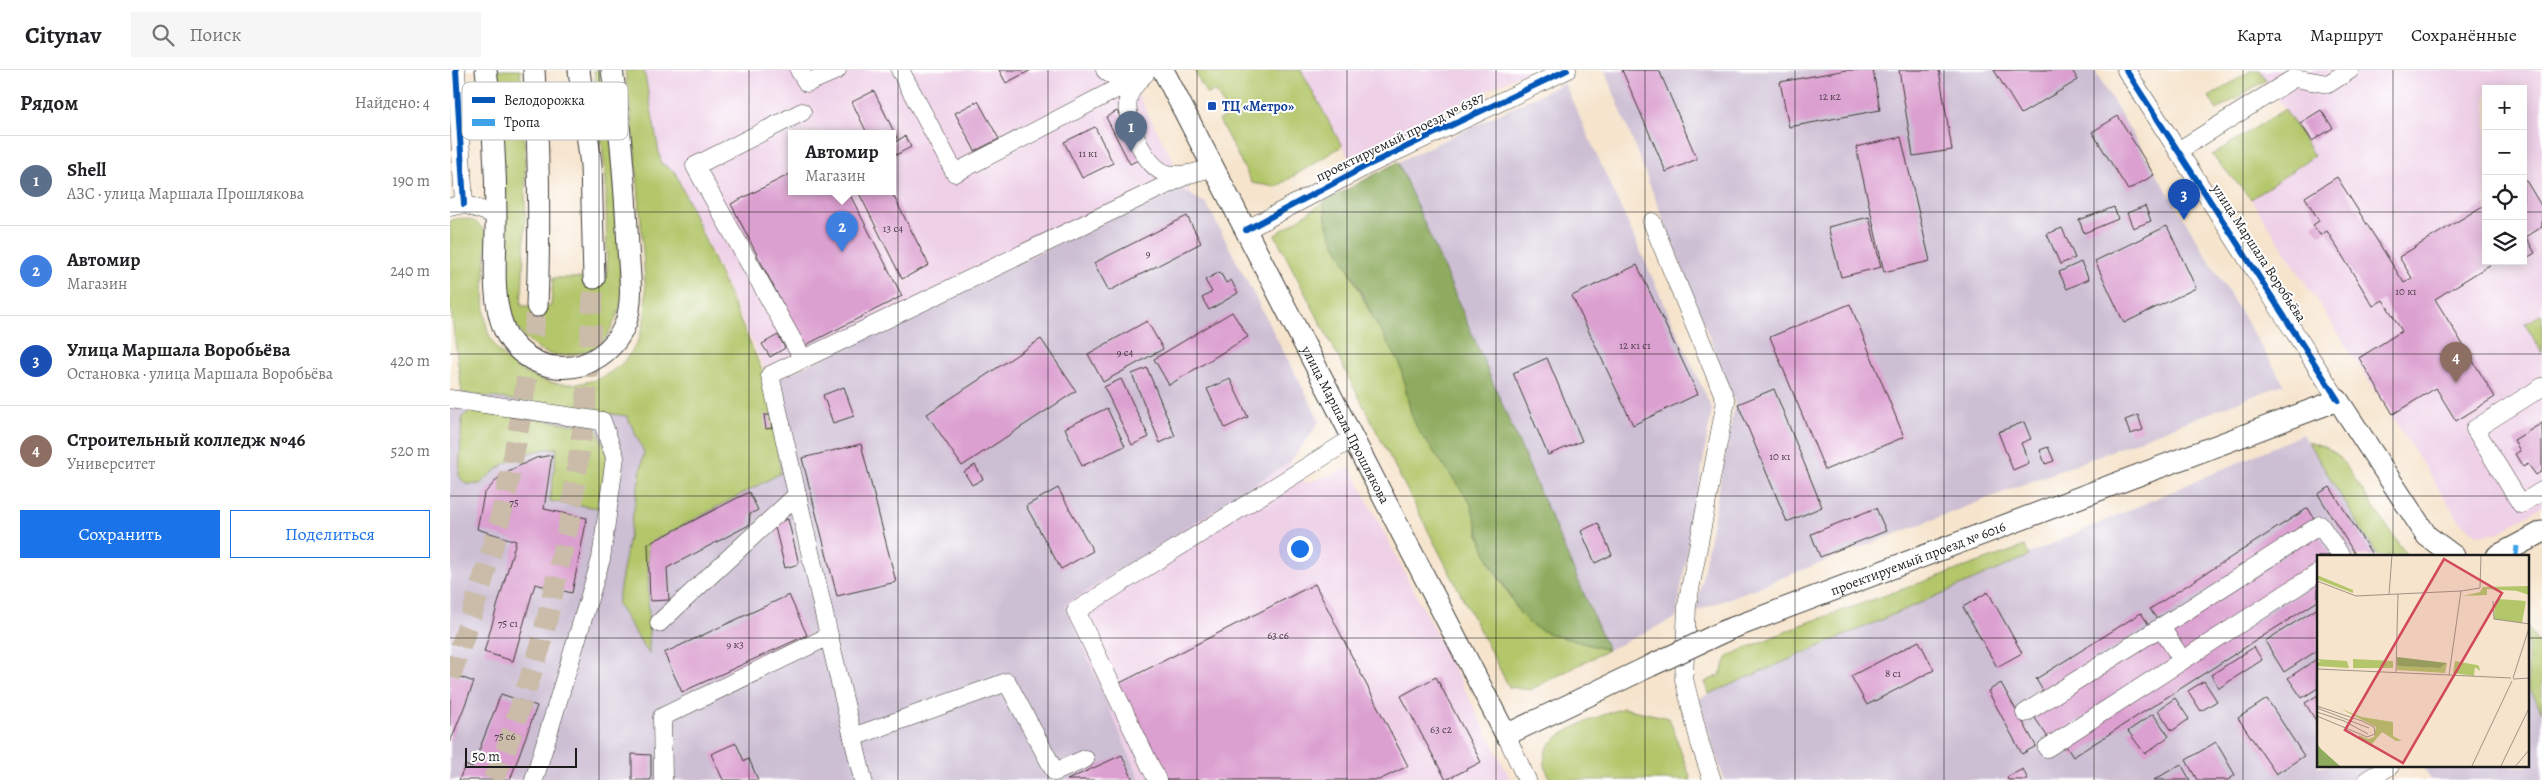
<!DOCTYPE html>
<html lang="ru">
<head>
<meta charset="utf-8">
<style>
	:root { --surface:#fff; --page:#f6f6f6; --text:#202124; --muted:#757577; --line:#e0e0e0; --accent:#1a73e8 }
	body { margin:0; font-family:Alegreya,serif; background:var(--page); color:var(--text) }
	.controls { position:absolute; right:15px; top:15px; display:grid; overflow:hidden; border-radius:0px; box-shadow:0 2px 12px #0003 }
	.controls button { width:45px; height:45px; display:grid; place-items:center; padding:0; border:0; border-bottom:1px solid var(--line); background:var(--surface); color:var(--text); font:25px sans-serif }
	.scale { position:absolute; left:15px; bottom:12px; width:112px; box-sizing:border-box; padding-left:5px; border:2px solid #1c1c1c; border-top:0; font-size:14px; line-height:18px; white-space:nowrap; color:#1c1c1c; -webkit-text-stroke:4px #fff; paint-order:stroke }
	.you { position:absolute; left:849px; top:478px; width:18px; height:18px; margin:-12px; border:4px solid #fff; border-radius:50%; background:#1a73e8; box-shadow:0 0 0 8px #1a73e833 }
	.badge { display:grid; place-items:center; width:32px; height:32px; border-radius:50%; background:var(--accent); color:#fff; font-size:16px; font-weight:700 }
	.pin { position:absolute; translate:-50% -41px; filter:drop-shadow(0 1px 2px #0008) }
	.pin::after { content:''; position:absolute; top:26px; width:18px; height:15px; background:inherit; clip-path:polygon(0 0,100% 0,50% 100%) }
	.popup { position:absolute; left:338px; top:60px; width:108px; height:65px; box-sizing:border-box; display:grid; place-content:center; border-radius:0px; background:var(--surface); filter:drop-shadow(0 1px 4px #0005); font-size:16px; white-space:nowrap; color:var(--muted) }
	.popup b { font-size:19px; color:var(--text) }
	.popup::after { content:''; position:absolute; left:50%; top:100%; margin-left:-10px; border:10px solid transparent; border-top-color:var(--surface) }
	.list { margin:0; padding:0; list-style:none }
	h2 { display:flex; justify-content:space-between; align-items:center; height:65px; margin:0; padding:0 20px; font-size:21px }
	h2 small { font-size:16px; font-weight:400; color:var(--muted) }
	.list li { display:grid; grid-template-columns:32px 1fr auto; gap:15px; align-items:center; box-sizing:border-box; height:90px; padding:0 20px; border-top:1px solid var(--line) }
	.list b { display:block; font-size:19px; white-space:nowrap }
	.list p { margin:0; font-size:16px; white-space:nowrap; color:var(--muted) }
	.list em { font-size:16px; font-style:normal; color:var(--muted) }
	.actions { display:flex; gap:10px; padding:15px 20px }
	.actions a { flex:1; padding:11px 0; border:1px solid var(--accent); border-radius:0px; text-align:center; font-size:18px; color:var(--accent) }
	.actions .main { background:var(--accent); color:#fff }
	.icon { flex:none; width:28px; height:28px; fill:none; stroke:currentColor; stroke-width:2; stroke-linecap:round; stroke-linejoin:round }
	.map { position:relative; flex:none; width:2092px; height:710px; overflow:hidden }
	header { display:flex; align-items:center; gap:30px; box-sizing:border-box; height:70px; padding:0 25px; background:var(--surface); border-bottom:1px solid var(--line) }
	header strong { font-size:24px }
	nav { display:flex; gap:28px; margin-inline-start:auto; font-size:18px }
	.search { width:350px; height:45px; background:var(--page); display:flex; align-items:center; gap:12px; box-sizing:border-box; padding:0 18px; border-radius:0px; color:var(--muted); font-size:19px }
	main { display:flex }
	aside { flex:1; background:var(--surface) }
	.map>svg:first-child { display:block }
</style>
</head>
<body>
<header>
<strong>Citynav</strong>
<div class="search"><svg class="icon" aria-label="search" viewBox="0 0 24 24"><circle cx="10" cy="10" r="6"/><path d="M15 15l6 6"/></svg>Поиск</div>
<nav><a>Карта</a><a>Маршрут</a><a>Сохранённые</a></nav>
</header>
<main>
<aside>
<h2>Рядом<small>Найдено: 4</small></h2>
<ul class="list">
<li><span class="badge" style="background:#5c6f8a">1</span><div><b>Shell</b><p>АЗС · улица Маршала Прошлякова</p></div><em>190 m</em></li>
<li><span class="badge" style="background:#3f7fe0">2</span><div><b>Автомир</b><p>Магазин</p></div><em>240 m</em></li>
<li><span class="badge" style="background:#1a4fb4">3</span><div><b>Улица Маршала Воробьёва</b><p>Остановка · улица Маршала Воробьёва</p></div><em>420 m</em></li>
<li><span class="badge" style="background:#8d6e63">4</span><div><b>Строительный колледж №46</b><p>Университет</p></div><em>520 m</em></li>
</ul>
<div class="actions"><a class="main">Сохранить</a><a>Поделиться</a></div>
</aside>
<div class="map">
<svg width="2092" height="710" viewBox="0 0 2092 710">
	<rect width="100%" height="100%" fill="#fff"/>
	<filter id="ink" filterUnits="userSpaceOnUse"><feTurbulence type="fractalNoise" baseFrequency=".02" numOctaves="2"/><feDisplacementMap in="SourceGraphic" scale="10" xChannelSelector="R" yChannelSelector="G"/><feConvolveMatrix kernelMatrix="1 2 1 2 8 2 1 2 1" color-interpolation-filters="sRGB"/></filter>
	<filter id="wash" filterUnits="userSpaceOnUse"><feTurbulence type="fractalNoise" baseFrequency=".0096" numOctaves="4" result="noise"/><feDisplacementMap in="SourceGraphic" scale="20" xChannelSelector="R" yChannelSelector="G"/><feGaussianBlur stdDeviation="1.12" result="paint"/><feColorMatrix in="noise" values="0 0 0 0 0 0 0 0 0 0 0 0 0 0 0 0 0 1.4 0 .05"/><feComposite in="paint" operator="in"/></filter>
	<g filter="url(#wash)">
		<rect width="100%" height="100%" fill="#f6e4cc"/>
		<!-- built -->
		<g fill="#eed0e7" fill-rule="evenodd">
			<path d="M 194,0 L 675,0 L 741,125 L 725,117 L 320,311 L 225,102 L 211,94 ZM 342,63 L 442,63 L 442,121 L 342,121 Z"/>
			<polygon points="851,0 1078,0 900,90"/>
			<path d="M 1810,0 L 2092,0 L 2092,436 L 2050,462 L 2029,465 L 2011,453 L 1801,129 L 1864,86 ZM 2036,19 L 2073,19 L 2073,191 L 2036,191 Z"/>
			<polygon points="840,392 856,413 901,398 1061,710 690,710 615,535"/>
		</g>
		<!-- industrial -->
		<g fill="#ccbed3">
			<polygon points="1155,0 1644,0 1834,314 1246,541 1285,333"/>
			<polygon points="1114,13 1262,339 1226,548 1158,580 948,92"/>
			<polygon points="225,102 318,314 725,117 756,133 870,351 840,392 615,535 690,710 0,710 0,321 177,346 194,381"/>
			<polygon points="1853,364 1928,486 1868,486 1868,696 1925,696 1901,710 1274,710 1248,629"/>
			<polygon points="2078,615 2092,642 2092,710 1981,710 1973,696 2078,696"/>
		</g>
		<!-- green -->
		<g fill="#b3c66a" stroke="#687143">
			<path d="M 46,0 L 70,0 C 77,79 77,157 71,236 L 101,236 L 103,208 L 157,208 L 156,112 L 144,0 L 154,0 L 160,40 L 172,230 C 167,245 163,259 153,271 C 147,278 137,281 129,283 C 93,294 68,269 59,236 Z"/>
			<path d="M 175,0 L 194,0 L 211,93 L 225,102 L 318,314 L 331,403 L 198,474 L 199,584 L 167,534 L 194,382 L 177,346 L 12,323 L 0,233 L 0,151 C 15,144 30,151 37,165 C 36,189 30,247 40,267 C 70,327 165,333 190,265 C 200,239 194,208 193,182 C 189,121 184,60 175,0 Z"/>
			<polygon points="744,0 851,0 892,76 826,117 802,113 769,50 778,45 765,20 757,25"/>
			<polygon points="1802,0 1810,0 1816,10 1767,40 1759,27"/>
			<polygon points="1835,39 1864,86 1801,129 1762,85"/>
			<polygon points="874,132 877,155 924,250 950,293 961,344 1020,432 1026,449 1029,465 1042,497 1070,543 1081,555 1097,563 1158,580 1080,620 1059,617 825,165"/>
			<polygon points="2092,244 2092,283 2075,254"/>
			<path d="M 23,339 L 146,358 L 158,384 L 148,438 L 100,431 L 107,378 C 73,381 54,391 30,414 L 16,414 L 9,406 L 12,347 Z"/>
			<polygon points="1858,372 1874,376 1889,386 1957,486 1928,486"/>
			<polygon points="1575,476 1579,486 1259,624 1255,612 1270,605 1278,586 1354,554"/>
			<polygon points="2078,557 2092,580 2092,642 2078,615"/>
			<path d="M 1173,638 L 1219,648 L 1241,710 L 1100,710 C 1097,702 1093,693 1095,684 C 1099,662 1154,645 1173,638 Z"/>
		</g>
		<!-- forest -->
		<polygon fill="#8eab5e" stroke="#55643d" points="948,92 1158,580 1097,563 1081,555 1070,543 1035,482 1020,432 968,360 961,344 950,293 924,250 910,219 884,172 877,155 874,132"/>
		<g id="blocks">
			<!-- building -->
			<g fill="#dca0d0">
				<polygon points="549,0 581,0 556,13"/>
				<polygon points="1172,0 1209,0 1247,89 1216,102"/>
				<polygon points="1397,0 1423,0 1430,40 1339,57 1330,12"/>
				<polygon points="1449,0 1489,0 1502,80 1463,86"/>
				<polygon points="1544,0 1622,0 1628,10 1571,44"/>
				<polygon points="424,21 447,68 442,70 442,63 417,63 402,32"/>
				<polygon points="528,31 549,69 525,81 505,43"/>
				<polygon points="1871,40 1883,58 1862,71 1850,53"/>
				<polygon points="667,41 692,88 680,94 656,47"/>
				<polygon points="1668,46 1704,105 1678,120 1642,62"/>
				<polygon points="645,57 663,93 632,108 614,72"/>
				<polygon points="455,66 461,77 442,87 442,74"/>
				<polygon points="1451,67 1480,191 1434,202 1406,77"/>
				<polygon points="342,103 342,121 398,121 452,226 354,276 281,134"/>
				<polygon points="1887,107 1954,213 1962,208 1949,187 2036,134 2036,191 2046,191 1985,229 2045,327 2006,351 1986,318 1943,344 1909,288 1952,261 1933,230 1923,236 1877,161 1870,165 1863,155 1869,151 1855,127"/>
				<polygon points="2075,109 2092,137 2092,157 2076,167 2085,183 2073,190 2073,111"/>
				<polygon points="408,121 441,121 479,195 452,209"/>
				<polygon points="1695,136 1701,151 1683,158 1677,143"/>
				<polygon points="1664,137 1668,149 1634,163 1629,150"/>
				<polygon points="737,146 751,173 659,221 644,193"/>
				<polygon points="1419,147 1431,197 1391,207 1378,157"/>
				<polygon points="1717,156 1746,218 1674,253 1645,191"/>
				<polygon points="1612,158 1625,188 1610,194 1597,164"/>
				<polygon points="1631,192 1639,209 1617,219 1609,202"/>
				<polygon points="1187,195 1248,324 1183,355 1122,226"/>
				<polygon points="770,202 776,213 781,210 788,223 759,240 752,228 762,222 755,210"/>
				<polygon points="1400,234 1454,367 1375,400 1320,267"/>
				<polygon points="782,242 798,267 719,315 704,289"/>
				<polygon points="697,251 713,279 653,312 638,284"/>
				<polygon points="328,265 335,278 320,287 312,274"/>
				<polygon points="591,269 626,321 512,396 477,344"/>
				<polygon points="1097,288 1132,371 1098,385 1063,303"/>
				<polygon points="697,298 725,366 710,373 682,304"/>
				<polygon points="671,309 699,367 682,375 654,317"/>
				<polygon points="780,309 798,347 775,358 757,319"/>
				<polygon points="394,317 404,346 383,353 373,325"/>
				<polygon points="1324,319 1372,437 1337,452 1288,334"/>
				<polygon points="657,338 675,376 632,396 615,358"/>
				<polygon points="314,345 320,345 322,358 316,359"/>
				<polygon points="1688,345 1693,360 1680,364 1675,350"/>
				<polygon points="1574,352 1581,369 1571,373 1579,393 1563,400 1548,362"/>
				<polygon points="2092,353 2092,401 2086,405 2078,394 2073,397 2065,384 2070,381 2064,370"/>
				<polygon points="411,374 446,512 387,526 352,388"/>
				<polygon points="1598,377 1604,391 1595,394 1590,380"/>
				<polygon points="102,385 94,439 137,448 122,523 85,514 63,591 34,582 66,471 27,459 34,424 52,404 86,388"/>
				<polygon points="525,395 533,409 522,415 514,402"/>
				<polygon points="1880,417 1923,486 1906,486 1868,424"/>
				<polygon points="608,418 643,481 611,499 576,436"/>
				<polygon points="299,422 308,440 300,444 299,455 217,498 219,530 200,531 198,474"/>
				<polygon points="1426,438 1436,461 1370,487 1361,464"/>
				<polygon points="1858,438 1865,450 1708,551 1700,539"/>
				<polygon points="338,449 349,494 335,498 324,453"/>
				<polygon points="1148,453 1162,485 1145,493 1131,461"/>
				<polygon points="1867,464 1882,486 1868,486 1868,497 1734,584 1719,560"/>
				<polygon points="1868,512 1868,531 1623,687 1614,673"/>
				<polygon points="865,514 958,696 929,710 715,710 666,615"/>
				<polygon points="1538,522 1572,583 1547,597 1513,537"/>
				<polygon points="339,525 357,565 232,622 214,583"/>
				<polygon points="1868,538 1868,580 1834,602 1815,571"/>
				<polygon points="1691,543 1699,555 1593,621 1586,609"/>
				<polygon points="1707,566 1722,590 1599,669 1583,645"/>
				<polygon points="1469,571 1484,600 1417,635 1401,606"/>
				<polygon points="1804,577 1812,590 1769,618 1761,605"/>
				<polygon points="1868,588 1868,618 1852,628 1838,608"/>
				<polygon points="0,603 24,612 0,673"/>
				<polygon points="986,607 1031,692 996,710 951,626"/>
				<polygon points="1754,611 1767,631 1751,641 1738,621"/>
				<polygon points="1551,613 1586,676 1572,684 1538,621"/>
				<polygon points="51,624 87,636 60,710 9,710 15,695 22,698"/>
				<polygon points="1868,625 1868,654 1855,633"/>
				<polygon points="1725,628 1739,649 1722,661 1708,640"/>
				<polygon points="1817,629 1854,686 1826,704 1788,648"/>
				<polygon points="1703,644 1719,666 1695,684 1678,661"/>
				<polygon points="1766,672 1785,705 1778,710 1747,710 1736,690"/>
				<polygon points="286,673 294,691 299,689 308,710 273,710 261,684"/>
				<polygon points="182,684 201,685 201,710 182,710"/>
				<polygon points="672,685 683,710 617,710"/>
				<polygon points="1731,694 1740,710 1704,710"/>
				<polygon points="1573,699 1578,710 1558,710 1557,707"/>
			</g>
		</g>
	</g>
	<g filter="url(#ink)">
		<use href="#blocks" fill-opacity="0" stroke="#3d3a36" stroke-width="1"/>
		<g fill="none" stroke-linecap="round" stroke-linejoin="round">
			<!-- major-tunnel -->
			<g stroke="#cabca9" stroke-width="21" stroke-dasharray="21 11" stroke-linecap="butt">
				<path d="M 0,607 C 21,548 41,489 55,428 C 69,365 78,300 87,236"/>
				<polyline points="43,710 52,691 91,575 120,449 136,334 144,208"/>
			</g>
			<!-- minor casing -->
			<g stroke="#3d3a36" stroke-width="19">
				<g id="minor">
					<polyline points="6,0 14,134"/>
					<polyline points="349,0 357,13 387,0"/>
					<polyline points="450,0 505,103 695,4"/>
					<polyline points="655,0 660,4 692,4"/>
					<polyline points="1676,0 1888,330"/>
					<path d="M 692,7 C 686,14 679,20 678,29 C 674,50 696,100 718,104 C 734,107 748,102 764,97"/>
					<polyline points="352,42 245,96 353,289"/>
					<polyline points="1728,81 1844,8 1878,14 1900,0"/>
					<polyline points="0,137 14,134 46,145"/>
					<polyline points="1202,152 1276,331 1237,535 1234,609 1250,673 1262,710"/>
					<polyline points="796,160 914,97 1117,0"/>
					<polyline points="2092,317 2025,359 2071,434 2092,421"/>
					<polyline points="0,329 152,351 165,387 151,489 84,710"/>
					<polyline points="209,553 347,425"/>
					<polyline points="1711,557 1870,455 1891,486"/>
					<polyline points="379,566 413,710"/>
					<polyline points="1575,643 1711,557 1732,590"/>
					<polyline points="1056,665 1077,710"/>
					<polyline points="403,667 557,612 605,702 635,689"/>
					<polyline points="1597,678 1868,503"/>
					<polyline points="213,710 212,647 379,566 320,305 737,105"/>
					<polyline points="707,710 626,541 903,368"/>
					<polyline points="1917,710 1940,696"/>
				</g>
			</g>
			<!-- major casing -->
			<g stroke="#3d3a36" stroke-width="23">
				<g id="major">
					<path d="M 36,0 C 43,48 46,98 46,147 C 47,183 40,225 54,259 C 63,280 84,295 106,297 C 137,301 166,280 176,252 C 184,228 179,201 178,177 C 175,117 171,59 162,0"/>
					<path d="M 84,0 C 89,79 90,157 87,236"/>
					<polyline points="129,0 141,95 144,208"/>
					<path id="s1" d="M 713,0 L 1056,665 L 1200,596"/>
					<polyline points="2047,486 2092,462"/>
					<path id="s2" d="M 1277,560 L 1888,330 L 1977,466 L 2004,486"/>
				</g>
			</g>
			<!-- minor -->
			<use href="#minor" stroke="#fff" stroke-width="18"/>
			<!-- major -->
			<use href="#major" stroke="#fff" stroke-width="21"/>
			<!-- major-bridge casing -->
			<g stroke="#3d3a36" stroke-width="23" stroke-linecap="butt">
				<polyline id="major-bridge" points="1200,596 1277,560"/>
			</g>
			<!-- major-bridge -->
			<use href="#major-bridge" stroke="#fff" stroke-width="21"/>
			<!-- quiet -->
			<polyline stroke="#3da2ea" stroke-width="5" stroke-dasharray="10 5" stroke-linecap="butt" points="2066,486 2067,476"/>
			<!-- cycleway casing -->
			<g stroke="#fff" stroke-width="9">
				<g id="cycleway">
					<polyline points="6,0 14,134"/>
					<polyline points="1676,0 1888,330"/>
					<polyline points="796,160 914,97 1117,0"/>
				</g>
			</g>
			<!-- cycleway -->
			<use href="#cycleway" stroke="#0057b8" stroke-width="6"/>
		</g>
	</g>
	<!-- grid -->
	<path fill="none" stroke="#1c1c1c" stroke-width="1" stroke-opacity="0.55" d="M 149,0 L 149,710M 299,0 L 299,710M 448,0 L 448,710M 598,0 L 598,710M 747,0 L 747,710M 897,0 L 897,710M 1046,0 L 1046,710M 1195,0 L 1195,710M 1345,0 L 1345,710M 1494,0 L 1494,710M 1644,0 L 1644,710M 1793,0 L 1793,710M 1943,0 L 1943,486M 0,142 L 2036,142M 2073,142 L 2092,142M 0,284 L 2092,284M 0,426 L 2092,426M 0,568 L 1868,568M 2078,568 L 2092,568M 1943,696 L 1943,710"/>
	<!-- markers -->
	<rect fill="#1a4fb4" stroke="#fff" stroke-width="2" x="757" y="31" width="10" height="10" rx="2.5"/>
	<g text-anchor="middle" dominant-baseline="central" stroke-width="4" stroke-linejoin="round" paint-order="stroke">
		<!-- number labels -->
		<g font-size="11" fill="#4c3d49">
			<text x="1380" y="26">12 к2</text>
			<text x="638" y="83">11 к1</text>
			<text x="443" y="158">13 с4</text>
			<text x="698" y="183">9</text>
			<text x="1956" y="221">10 к1</text>
			<text x="1185" y="275">12 к1 с1</text>
			<text x="675" y="282">9 с4</text>
			<text x="1330" y="386">10 к1</text>
			<text x="64" y="432">75</text>
			<text x="58" y="553">75 с1</text>
			<text x="828" y="565">63 с6</text>
			<text x="285" y="574">9 к3</text>
			<text x="1443" y="603">8 с1</text>
			<text x="991" y="659">63 с2</text>
			<text x="55" y="666">75 с6</text>
		</g>
		<!-- transit labels -->
		<g font-size="14" font-weight="bold" fill="#164399" stroke="#fff" text-anchor="start">
			<text x="772" y="36">ТЦ «Метро»</text>
		</g>
		<!-- street labels -->
		<g font-size="14" fill="#1c1c1c" stroke="#fff">
			<text transform="translate(950 67) rotate(-26)">проектируемый проезд № 6387</text>
			<text transform="translate(1809 183) rotate(57)">улица Маршала Воробьёва</text>
			<text stroke="none"><textPath href="#s1" startOffset="399">улица Маршала Прошлякова</textPath></text>
			<text stroke="none"><textPath href="#s2" startOffset="204">проектируемый проезд № 6016</textPath></text>
		</g>
	</g>
	<!-- overview -->
	<g transform="translate(1867 485)">
		<rect width="212" height="212" fill="#f6e4cc"/>
		<path d="M 0,20 L 36,35 L 36,38 L 0,24 ZM 212,31 L 212,40 L 200,36 L 170,34 L 170,40 L 146,41 L 163,37 L 166,32 ZM 182,44 L 209,46 L 205,68 L 177,64 L 178,47 ZM 0,104 L 30,106 L 32,113 L 0,111 L 0,107 L 4,107 ZM 36,104 L 76,106 L 76,113 L 36,113 ZM 138,106 L 160,110 L 162,111 L 163,116 L 158,112 L 157,121 L 136,118 ZM 130,108 L 128,118 L 80,115 L 80,110 L 123,113 ZM 24,154 L 45,162 L 76,167 L 76,181 L 85,186 L 79,186 L 65,177 L 55,189 L 42,184 L 42,180 L 51,184 L 57,182 L 59,172 Z" fill="#b3c66a"/>
		<path d="M 80,102 L 130,108 L 123,113 L 84,111 L 80,110 ZM 0,189 L 4,194 L 24,212 L 0,212 Z" fill="#8eab5e"/>
		<path fill="none" stroke="#9f9486" stroke-width="1" d="M 0,26 L 39,41 L 144,36M 72,40 L 75,0M 176,46 L 177,64 L 213,69M 0,114 L 132,120 L 144,36 L 163,33 L 164,0M 79,117 L 81,39M 132,120 L 194,123M 196,123 L 213,70M 196,124 L 213,123M 0,151 L 45,166 L 57,172 L 58,179 L 50,182 L 0,161M 0,153 L 52,173M 0,157 L 27,166 L 51,179M 154,213 L 195,126M 183,213 L 213,151M 197,213 L 213,194"/>
		<path fill="#d1495b" fill-opacity="0.15" stroke="#d1495b" stroke-width="2.5" d="M 127,4 L 185,38 L 86,208 L 28,175 Z"/>
		<rect width="212" height="212" fill="none" stroke="#1c1c1c" stroke-width="2.5"/>
	</g>
	<!-- legend -->
	<rect x="12" y="12" width="166" height="58" rx="8" fill="#fff" stroke="#bbb" stroke-width="1"/>
	<rect x="22" y="27" width="23" height="6" fill="#0057b8"/>
	<rect x="22" y="49" width="23" height="7" fill="#3da2ea"/>
	<g font-size="14" fill="#1c1c1c">
		<text x="54" y="35">Велодорожка</text>
		<text x="54" y="57">Тропа</text>
	</g>
</svg>
<div class="controls">
<button>+</button>
<button>−</button>
<button><svg class="icon" aria-label="locate" viewBox="0 0 24 24"><circle cx="12" cy="12" r="6"/><path d="M12 2v4M12 18v4M2 12h4M18 12h4"/></svg></button>
<button><svg class="icon" aria-label="layers" viewBox="0 0 24 24"><path d="M12 4l9 5-9 5-9-5zM3 14l9 5 9-5"/></svg></button>
</div>
<div class="scale">50 m</div>
<div class="you"></div>
<div class="pin badge" style="left:681px;top:82px;background:#5c6f8a">1</div>
<div class="pin badge" style="left:392px;top:182px;background:#3f7fe0">2</div>
<div class="popup"><b>Автомир</b>Магазин</div>
<div class="pin badge" style="left:1734px;top:150px;background:#1a4fb4">3</div>
<div class="pin badge" style="left:2006px;top:313px;background:#8d6e63">4</div>
</div>
</main>
</body>
</html>
